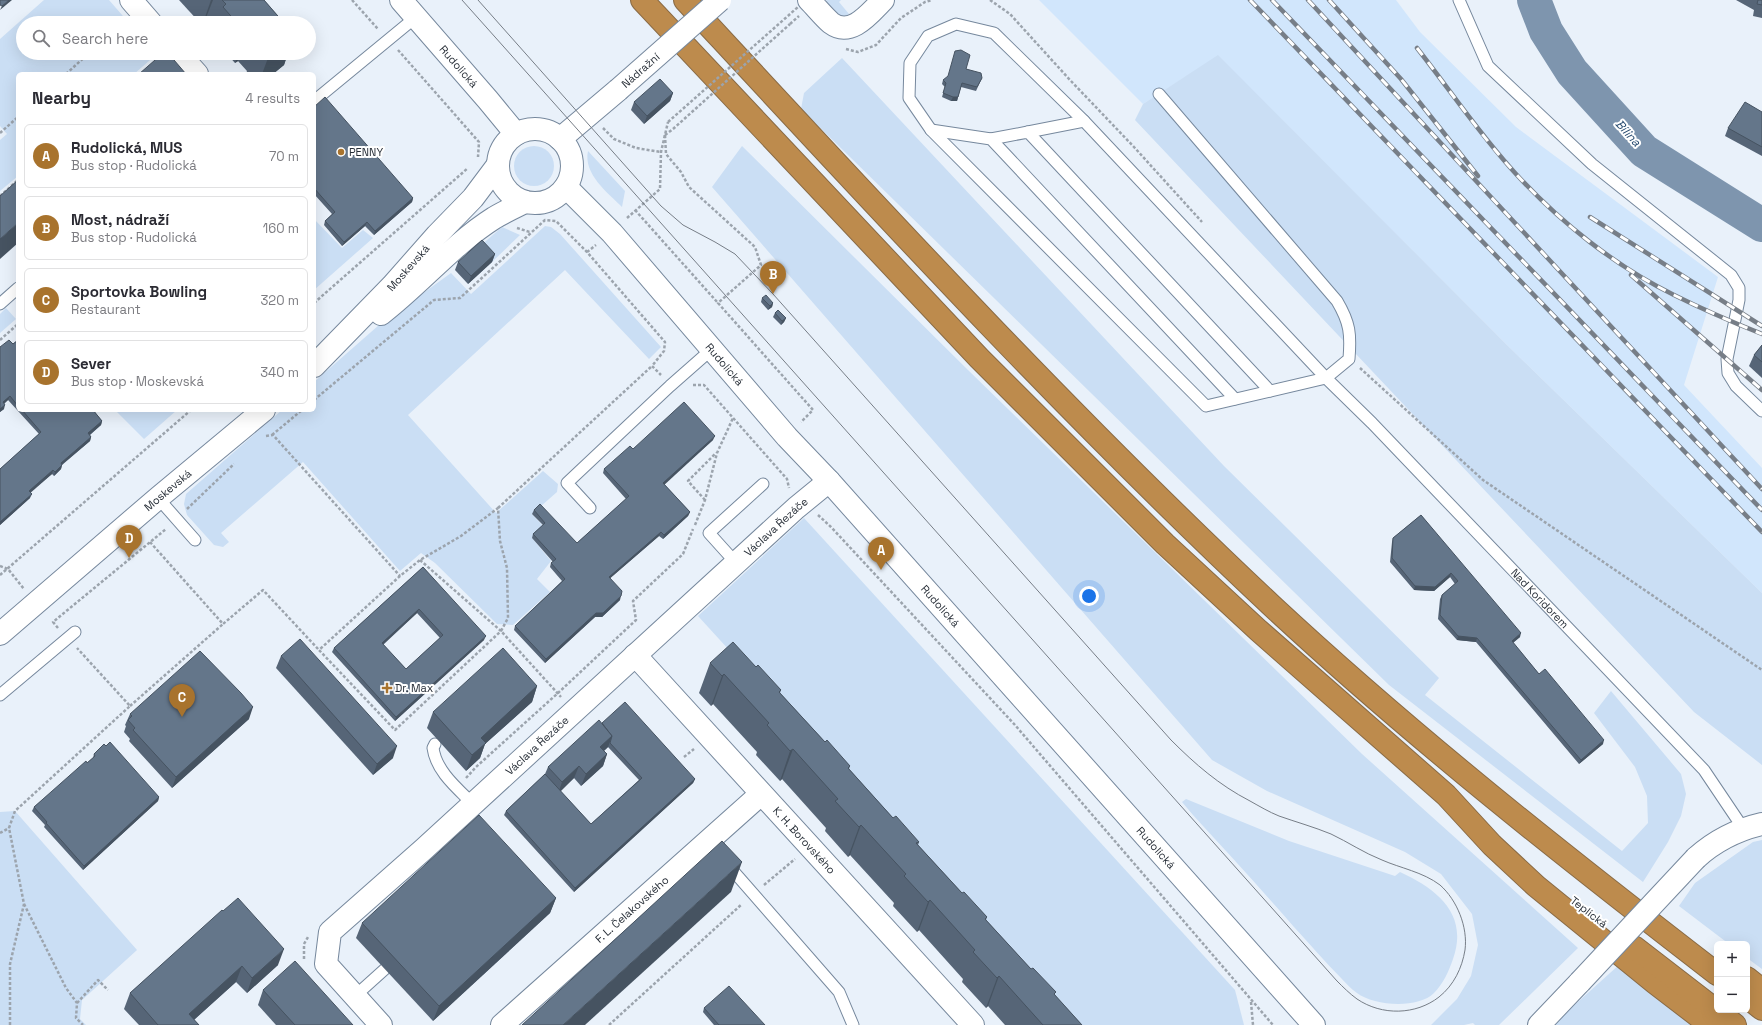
<!DOCTYPE html>
<html lang="en">
<head>
<meta charset="utf-8">
<style>
	:root { --surface:#fff; --page:#f2f2f3; --text:#2b2b33; --muted:#7c7c81; --line:#e1e1e2; --accent:#a8732d }
	body { margin:0; font-family:"Space Grotesk",sans-serif; background:var(--page); color:var(--text) }
	.controls { position:absolute; right:12px; bottom:12px; display:grid; overflow:hidden; border-radius:6px; box-shadow:0 4px 16px #0002 }
	.controls button { width:36px; height:36px; display:grid; place-items:center; padding:0; border:0; border-bottom:1px solid var(--line); background:var(--surface); color:var(--text); font:20px sans-serif }
	.you { position:absolute; left:1089px; top:596px; width:14px; height:14px; margin:-10px; border:3px solid #fff; border-radius:50%; background:#1a73e8; box-shadow:0 0 0 6px #1a73e833 }
	.badge { display:grid; place-items:center; width:26px; height:26px; border-radius:50%; background:var(--accent); color:#fff; font-size:13px; font-weight:700 }
	.pin { position:absolute; translate:-50% -33px; filter:drop-shadow(0 1px 2px #0008) }
	.pin::after { content:''; position:absolute; top:21px; width:14px; height:12px; background:inherit; clip-path:polygon(0 0,100% 0,50% 100%) }
	.list { margin:0; padding:0; list-style:none }
	h2 { display:flex; justify-content:space-between; align-items:center; height:52px; margin:0; padding:0 16px; font-size:17px }
	h2 small { font-size:13px; font-weight:400; color:var(--muted) }
	.list li { display:grid; grid-template-columns:26px 1fr auto; gap:12px; align-items:center; box-sizing:border-box; height:64px; margin:0 8px 8px; padding:0 8px; border:1px solid var(--line); border-radius:6px }
	.list b { display:block; font-size:15px; white-space:nowrap }
	.list p { margin:0; font-size:13px; white-space:nowrap; color:var(--muted) }
	.list em { font-size:13px; font-style:normal; color:var(--muted) }
	.icon { flex:none; width:22px; height:22px; fill:none; stroke:currentColor; stroke-width:2; stroke-linecap:round; stroke-linejoin:round }
	.map { position:relative; flex:none; width:1762px; height:1025px; overflow:hidden }
	.search { position:absolute; background:var(--surface); box-shadow:0 4px 16px #0002; left:16px; top:16px; width:300px; height:44px; display:flex; align-items:center; gap:10px; box-sizing:border-box; padding:0 14px; border-radius:22px; color:var(--muted); font-size:15px }
	.panel { position:absolute; background:var(--surface); box-shadow:0 4px 16px #0002; left:16px; top:72px; width:300px; height:340px; border-radius:6px }
	.map>svg:first-child { display:block }
</style>
</head>
<body>
<div class="map">
<svg width="1762" height="1025" viewBox="0 0 1762 1025">
	<rect width="100%" height="100%" fill="#e9f1fa"/>
	<!-- built -->
	<polygon fill="#d1e6fc" points="1039,0 1396,0 1420,32 1516,127 1718,277 1684,385 1762,468 1762,593 1506,344 1218,56 1143,104"/>
	<!-- green -->
	<g fill="#cadef4">
		<polygon points="44,0 109,0 129,23 23,23 23,53 157,54 134,74 18,74 18,176 0,191 0,140 7,134 0,126 0,39"/>
		<polygon points="827,0 841,0 839,2 849,14 843,17 836,15 825,2"/>
		<polygon points="1218,55 1506,344 1762,593 1762,765 1694,712 1135,120 1143,104"/>
		<polygon points="842,58 1224,466 1439,678 1425,695 1622,851 1648,823 1647,796 1635,767 1594,713 1611,691 1681,774 1686,794 1681,816 1668,842 1643,882 1389,685 801,109 804,93"/>
		<circle cx="534" cy="166" r="20"/>
		<polygon points="742,146 968,370 1362,754 1578,948 1499,1025 1475,1025 1473,1023 1464,1025 1431,1025 1457,999 1471,976 1478,945 1472,914 1441,874 1405,852 1267,791 1212,760 712,187"/>
		<path d="M 588,151 L 625,191 L 622,207 C 608,193 583,174 588,151 Z"/>
		<polygon points="314,219 342,248 363,230 373,238 314,290"/>
		<polygon points="545,226 551,227 560,234 661,347 649,359 565,270 408,415 496,513 543,471 558,484 557,492 532,514 544,527 532,538 551,561 537,579 550,592 513,625 497,624 435,563 421,553 400,571 303,462 221,533 229,542 223,547 214,545 187,515 184,504 186,494 282,410 314,410 314,382 379,325 451,273 471,294"/>
		<polygon points="502,227 520,235 492,262 479,247"/>
		<polygon points="6,308 16,319 0,333 0,314"/>
		<polygon points="115,410 177,410 144,439"/>
		<polygon points="804,518 1235,990 1244,1025 1072,1025 698,616"/>
		<path d="M 1186,799 L 1289,841 L 1395,876 L 1400,872 C 1437,889 1469,914 1453,959 C 1449,971 1443,984 1434,993 C 1418,1009 1374,1006 1357,993 C 1351,989 1346,983 1341,978 C 1325,962 1310,944 1294,927 C 1261,889 1227,852 1193,815 L 1182,802 Z"/>
		<polygon points="15,811 137,950 82,1000 80,1019 86,1025 0,1025 0,812"/>
		<polygon points="1762,840 1762,969 1747,958 1747,944 1729,944 1679,906 1695,883 1753,842"/>
		<polygon points="1620,964 1696,1025 1555,1025 1559,1019"/>
	</g>
	<g fill="none" stroke-linecap="round" stroke-linejoin="round">
		<!-- river -->
		<polyline stroke="#7e95ae" stroke-width="34" points="1534,0 1546,31 1572,72 1644,151 1762,225"/>
		<!-- lane casing -->
		<g stroke="#76889d" stroke-width="13">
			<g id="lane">
				<polyline points="1459,0 1488,66 1592,164 1731,275 1739,288 1739,300 1727,359 1728,373 1736,386 1762,411"/>
				<path id="s1" d="M 1159,94 L 1337,301 C 1350,323 1351,334 1349,359 L 1326,378 L 1206,406 L 931,130 L 909,98 L 910,63 L 928,36 L 956,24 L 994,33 L 1084,121 L 1326,378 L 1372,423 L 1704,770 L 1743,828"/>
				<polyline points="314,101 416,17"/>
				<polyline points="931,130 991,139 1235,399"/>
				<polyline points="1028,132 1084,121"/>
				<polyline points="991,139 1028,132 1270,391"/>
				<polyline points="0,304 18,288"/>
				<polyline points="158,498 195,540"/>
				<polyline points="590,508 567,483 670,386 712,349"/>
				<polyline points="736,563 709,533 763,484"/>
				<polyline points="0,695 75,632"/>
				<path d="M 435,744 L 433,748 C 436,771 457,788 473,804"/>
				<polyline points="728,865 839,992 853,1025"/>
				<polyline points="355,996 385,969"/>
			</g>
		</g>
		<!-- street casing -->
		<g stroke="#76889d" stroke-width="24">
			<g id="street">
				<polyline points="131,0 151,23"/>
				<path d="M 809,0 C 816,7 823,16 831,23 C 851,38 870,13 883,0"/>
				<polyline points="178,53 197,74"/>
				<polyline points="560,139 618,90"/>
				<path id="s2" d="M 635,655 L 973,1025"/>
				<path id="s3" d="M 381,1025 L 326,964 L 330,932 L 424,849 L 796,508 L 829,481"/>
				<path id="s4" d="M 502,1025 L 761,794"/>
			</g>
		</g>
		<!-- secondary casing -->
		<g stroke="#76889d" stroke-width="24">
			<g id="secondary">
				<path id="s5" d="M 401,0 L 488,100 L 516,134"/>
				<circle cx="535" cy="166" r="37"/>
				<path id="s6" d="M 566,187 L 612,233 L 787,437 L 829,481 L 1314,1025"/>
				<path d="M 381,314 C 420,284 453,244 494,218 C 504,212 515,207 525,202"/>
				<path id="s7" d="M 314,366 L 392,286 L 437,235 L 473,198 L 497,166"/>
				<path id="s8" d="M 0,634 L 158,498 L 264,410"/>
				<path d="M 1696,858 C 1716,840 1736,830 1762,824"/>
				<polyline points="1539,1025 1580,982"/>
			</g>
		</g>
		<!-- highway casing -->
		<g stroke="#896b46" stroke-width="24">
			<g id="highway">
				<polyline points="642,0 979,358 1165,544 1258,630 1446,795 1492,845 1536,886 1654,982 1710,1025"/>
				<path d="M 685,0 C 876,206 1066,413 1271,605 C 1413,737 1564,856 1717,974"/>
				<polyline points="1634,947 1735,1025"/>
				<polyline points="1747,978 1762,990"/>
				<polyline points="1747,997 1762,1009"/>
			</g>
		</g>
		<!-- path -->
		<g stroke="#9ca4ad" stroke-width="2.5" stroke-dasharray="3 2" stroke-linecap="butt">
			<polyline points="352,0 378,29"/>
			<polyline points="990,0 1010,14 1070,80 1134,147 1202,222"/>
			<polyline points="790,24 799,16"/>
			<polyline points="846,49 858,52 876,45 901,18 925,2 932,0"/>
			<polyline points="398,50 479,142 478,157"/>
			<polyline points="66,74 89,53"/>
			<polyline points="603,128 614,139 636,148 661,152"/>
			<polyline points="0,133 18,117"/>
			<polyline points="665,135 666,154 681,172 689,187 755,247 761,265 718,303 813,410 801,422"/>
			<polyline points="665,135 673,129"/>
			<polyline points="0,196 18,180"/>
			<polyline points="635,210 718,303"/>
			<polyline points="627,218 660,189 661,152 668,122"/>
			<polyline points="517,228 530,232"/>
			<polyline points="587,252 596,245"/>
			<polyline points="314,303 468,168"/>
			<polyline points="0,340 18,324"/>
			<polyline points="1360,368 1483,480 1762,670"/>
			<polyline points="693,385 704,385 787,479 789,488"/>
			<polyline points="314,400 434,300 460,298 545,220 556,221 587,252 665,342 664,351 652,366 661,375"/>
			<polyline points="272,435 302,410"/>
			<polyline points="266,436 273,435 400,576"/>
			<polyline points="705,500 688,481 716,453"/>
			<polyline points="498,508 652,366"/>
			<polyline points="187,509 234,464"/>
			<polyline points="818,515 831,527 1015,725 1273,1025"/>
			<polyline points="695,525 705,500 717,453 733,418"/>
			<polyline points="150,542 223,624 263,590 319,650"/>
			<polyline points="420,560 501,631 395,730 319,650 400,576 420,560 461,536 498,508 500,541 507,568 508,618 501,631 561,697"/>
			<polyline points="0,566 8,569 24,589"/>
			<polyline points="0,575 191,410"/>
			<polyline points="58,628 53,622 166,529"/>
			<polyline points="130,706 223,624"/>
			<polyline points="684,757 694,749"/>
			<polyline points="466,778 476,767 558,693 636,620 633,601 683,554 693,529"/>
			<polyline points="0,833 9,828"/>
			<polyline points="764,885 795,859"/>
			<polyline points="24,904 66,988 77,1003 76,1018 83,1025"/>
			<polyline points="304,959 304,944 308,937"/>
			<polyline points="1251,1002 1253,1025"/>
			<polyline points="77,1003 98,980 108,990"/>
			<polyline points="10,1025 10,964 24,904 9,828 15,811 130,706 77,648"/>
			<polyline points="609,1025 742,904"/>
		</g>
		<!-- lane -->
		<use href="#lane" stroke="#fff" stroke-width="11"/>
		<!-- street -->
		<use href="#street" stroke="#fff" stroke-width="22"/>
		<!-- secondary -->
		<use href="#secondary" stroke="#fff" stroke-width="22"/>
		<!-- highway -->
		<use href="#highway" stroke="#bd8b4d" stroke-width="22"/>
		<!-- tram -->
		<path stroke="#777e87" stroke-width="1" d="M 462,0 L 1337,981 C 1343,987 1350,994 1357,999 C 1382,1016 1416,1015 1439,997 C 1454,985 1462,968 1465,950 C 1468,927 1457,900 1440,885 C 1423,872 1400,868 1382,860 C 1364,853 1348,842 1331,834 C 1314,827 1296,822 1279,816 C 1269,812 1259,806 1250,801 C 1219,785 1195,764 1171,740 L 773,294 L 735,254 L 715,242 L 683,225 L 661,206 L 478,0"/>
		<!-- rail casing -->
		<g stroke="#777e87" stroke-width="4.5">
			<g id="rail">
				<polyline points="1250,0 1762,532"/>
				<polyline points="1272,0 1762,510"/>
				<polyline points="1308,0 1762,489"/>
				<polyline points="1329,0 1401,79 1478,176"/>
				<path d="M 1417,48 C 1450,90 1480,135 1516,174 C 1560,222 1615,266 1674,295 C 1702,309 1732,322 1762,334"/>
				<polyline points="1590,217 1762,326"/>
				<polyline points="1631,275 1762,390"/>
			</g>
		</g>
		<!-- rail -->
		<use href="#rail" stroke="#fff" stroke-width="3" stroke-dasharray="9" stroke-linecap="butt"/>
		<!-- street-bridge casing -->
		<g stroke="#76889d" stroke-width="24" stroke-linecap="butt">
			<g id="street-bridge">
				<path id="s9" d="M 618,90 L 720,0"/>
			</g>
		</g>
		<!-- secondary-bridge casing -->
		<g stroke="#76889d" stroke-width="24" stroke-linecap="butt">
			<polyline id="secondary-bridge" points="1580,982 1696,858"/>
		</g>
		<!-- path-bridge -->
		<g stroke="#9ca4ad" stroke-width="2.5" stroke-dasharray="3 2" stroke-linecap="butt">
			<polyline points="668,122 798,7"/>
			<polyline points="673,129 790,24"/>
		</g>
		<!-- street-bridge -->
		<use href="#street-bridge" stroke="#fff" stroke-width="22"/>
		<!-- secondary-bridge -->
		<use href="#secondary-bridge" stroke="#fff" stroke-width="22"/>
	</g>
	<!-- wall -->
	<g fill="#566577" fill-rule="evenodd">
		<polygon points="179,0 264,0 284,23 200,23"/>
		<polygon points="1736,0 1762,0 1762,18 1753,16 1754,10"/>
		<polygon points="226,53 288,53 284,65 273,74 246,74 247,71 238,61 235,63"/>
		<polygon points="966,69 982,78 976,91 961,87 957,101 951,101 942,97 945,87 942,84 943,80"/>
		<polygon points="673,93 670,101 644,124 631,110 634,102"/>
		<polygon points="314,107 413,198 412,202 374,235 365,226 342,246 324,225 325,221 332,214 314,194"/>
		<polygon points="1762,112 1762,156 1725,136 1728,128"/>
		<polygon points="495,254 492,262 468,284 455,270 458,262"/>
		<polygon points="762,298 773,303 772,307 768,310 761,302"/>
		<polygon points="775,313 786,318 784,322 781,325 773,317"/>
		<polygon points="18,340 18,410 93,410 102,421 101,425 90,435 91,437 90,441 62,465 61,469 54,476 52,474 30,492 30,498 0,525 0,469 39,434 8,400 4,404 4,409 0,412 0,347 13,344"/>
		<polygon points="1762,345 1762,378 1749,366 1754,355"/>
		<polygon points="713,440 664,484 690,512 688,516 663,539 659,536 610,578 620,600 602,617 595,617 545,663 514,630 515,626 562,581 550,567 551,563 553,562 532,538 533,534 543,525 532,514 534,510 577,543 626,499 603,473 604,469 633,449"/>
		<polygon points="1421,515 1520,637 1513,643 1539,674 1603,744 1579,764 1476,642 1457,640 1438,619 1440,599 1442,595 1455,584 1450,577 1434,591 1414,590 1390,562 1392,542 1393,538"/>
		<path d="M 423,567 L 484,640 L 395,721 L 332,652 L 334,648 ZM 417,613 L 440,638 L 406,669 L 383,645 Z"/>
		<polygon points="281,656 393,758 373,775 276,668"/>
		<polygon points="710,663 756,667 781,690 780,693 825,742 850,766 849,769 893,818 919,842 918,845 962,893 987,917 986,920 1082,1025 1005,1025 988,1006 986,1008 962,982 963,979 919,930 917,932 893,906 894,903 850,855 848,857 825,831 826,828 782,779 780,781 756,755 757,752 713,704 711,706 699,693"/>
		<polygon points="537,686 532,702 485,744 480,758 466,771 427,728 433,712"/>
		<polygon points="130,714 249,719 172,788 129,741 130,739 124,732 126,726 125,725"/>
		<path d="M 602,723 L 695,779 L 693,783 L 574,892 L 504,815 L 506,811 L 545,774 L 548,767 ZM 608,747 L 639,780 L 591,824 L 560,791 L 574,778 L 581,786 L 603,766 L 607,754 L 604,751 Z"/>
		<polygon points="94,754 159,797 158,801 83,870 44,827 45,825 32,811 34,807 93,758"/>
		<polygon points="556,898 550,913 433,1021 356,938 362,923"/>
		<polygon points="223,911 278,965 247,993 236,982 194,1020 199,1025 139,1025 124,1009 130,993"/>
		<polygon points="263,990 353,1025 276,1025 258,1005"/>
		<polygon points="704,1008 765,1025 714,1025 703,1012"/>
	</g>
	<!-- shaded-wall -->
	<g fill="#465361">
		<polygon points="9,0 12,0 0,10 2,6"/>
		<polygon points="211,0 213,0 204,23 203,23"/>
		<polygon points="239,53 241,53 238,61 235,63"/>
		<polygon points="274,53 288,53 284,65 273,74 262,74 268,58"/>
		<polygon points="673,93 670,101 644,124 647,116"/>
		<polygon points="953,97 958,97 957,101 951,101"/>
		<polygon points="413,198 412,202 374,235 375,231"/>
		<polygon points="367,222 365,226 342,246 344,242"/>
		<polygon points="18,223 18,243 0,259 0,239"/>
		<polygon points="495,254 492,262 468,284 471,276"/>
		<polygon points="773,303 772,307 768,310 770,306"/>
		<polygon points="786,318 784,322 781,325 782,321"/>
		<polygon points="10,396 8,400 1,406 3,402"/>
		<polygon points="5,405 4,409 0,412 0,409"/>
		<polygon points="102,421 101,425 87,437 88,433"/>
		<polygon points="715,436 713,440 662,487 663,483"/>
		<polygon points="91,437 90,441 59,467 61,463"/>
		<polygon points="62,465 61,469 54,476 55,472"/>
		<polygon points="53,470 52,474 28,495 29,491"/>
		<polygon points="32,494 30,498 0,525 0,522"/>
		<polygon points="690,512 688,516 663,539 664,535"/>
		<polygon points="661,532 659,536 607,581 609,577"/>
		<polygon points="1451,573 1450,577 1434,591 1414,590 1415,586"/>
		<polygon points="621,596 620,600 602,617 595,617 545,663 546,659 596,613"/>
		<polygon points="419,609 417,613 380,647 382,643"/>
		<polygon points="1521,633 1520,637 1510,645 1512,641"/>
		<polygon points="486,636 484,640 395,721 396,717"/>
		<polygon points="1458,636 1477,638 1476,642 1457,640"/>
		<polygon points="724,674 713,704 711,706 722,676"/>
		<polygon points="537,686 532,702 485,744 480,758 466,771 472,755 481,738"/>
		<polygon points="253,707 249,719 172,788 176,777"/>
		<polygon points="612,736 608,747 596,758 600,747"/>
		<polygon points="1604,740 1603,744 1579,764 1581,760"/>
		<polygon points="397,746 393,758 373,775 377,764"/>
		<polygon points="793,749 782,779 780,781 790,751"/>
		<polygon points="607,754 603,766 581,786 586,774"/>
		<polygon points="579,766 574,778 558,794 562,782"/>
		<polygon points="695,779 693,783 574,892 575,888"/>
		<polygon points="159,797 158,801 83,870 84,866"/>
		<polygon points="861,825 850,855 848,857 859,827"/>
		<polygon points="742,862 731,892 585,1025 563,1025"/>
		<polygon points="556,898 550,913 433,1021 439,1006"/>
		<polygon points="930,900 919,930 917,932 928,902"/>
		<polygon points="284,949 278,965 247,993 252,978"/>
		<polygon points="242,966 236,982 188,1025 189,1014"/>
		<polygon points="999,976 988,1006 986,1008 997,978"/>
	</g>
	<!-- building -->
	<g fill="#64768a" stroke="#465361" fill-rule="evenodd">
		<polygon points="0,0 9,0 2,6 0,5"/>
		<polygon points="222,0 264,0 284,23 237,23 223,7 226,4"/>
		<polygon points="1758,0 1762,0 1762,5 1757,4"/>
		<polygon points="961,50 970,55 966,69 981,73 982,78 977,87 962,83 958,97 953,97 943,93 946,83 943,80 948,76 955,51"/>
		<polygon points="163,53 168,53 186,74 139,74"/>
		<polygon points="264,53 274,53 268,58"/>
		<polygon points="660,79 673,93 647,116 634,102"/>
		<polygon points="325,97 413,198 375,231 367,222 344,242 325,221 335,212 314,188 314,107"/>
		<polygon points="1745,102 1762,112 1762,147 1728,128"/>
		<polygon points="18,180 18,223 0,239 0,196"/>
		<polygon points="482,240 495,254 471,276 458,262"/>
		<polygon points="766,295 773,303 770,306 762,298"/>
		<polygon points="778,310 786,318 782,321 775,313"/>
		<polygon points="9,340 13,344 18,340 18,406 10,396 3,402 5,405 0,409 0,347"/>
		<polygon points="1762,345 1762,362 1754,355"/>
		<polygon points="684,402 715,436 663,483 690,512 664,535 661,532 609,577 622,591 621,596 603,613 596,613 546,659 515,626 565,579 551,563 556,559 533,534 545,523 534,510 540,504 577,543 629,496 604,469 630,446 633,449"/>
		<polygon points="22,410 93,410 102,421 88,433 91,437 61,463 62,465 55,472 53,470 29,491 32,494 0,522 0,469 41,432"/>
		<polygon points="1421,515 1521,633 1512,641 1539,674 1545,669 1604,740 1581,760 1477,638 1458,636 1440,615 1442,595 1458,581 1451,573 1435,587 1415,586 1392,558 1393,538"/>
		<path d="M 423,567 L 486,636 L 396,717 L 334,648 ZM 419,609 L 443,635 L 406,669 L 382,643 Z"/>
		<polygon points="300,639 397,746 377,764 281,656"/>
		<polygon points="733,642 756,667 758,665 781,690 779,692 825,742 827,740 850,766 848,768 893,818 896,816 919,842 916,843 962,893 964,892 987,917 985,919 1031,969 1033,968 1056,992 1054,994 1082,1025 1043,1025 999,976 997,978 973,952 975,950 930,900 928,902 904,876 906,874 861,825 859,827 835,801 838,799 793,749 790,751 767,725 769,723 724,674 722,676 710,663"/>
		<polygon points="503,648 537,686 481,738 486,743 472,755 433,712"/>
		<polygon points="200,651 241,693 253,707 176,777 133,730 135,728 128,720 132,716 130,714"/>
		<polygon points="625,702 695,779 575,888 506,811 545,774 591,824 642,778 610,743 612,736 602,723"/>
		<polygon points="599,720 612,736 600,747 607,754 586,774 579,766 562,782 548,767"/>
		<polygon points="110,742 159,797 84,866 46,823 47,822 34,807 86,761 87,763 95,756 94,754 104,744 106,746"/>
		<polygon points="479,815 556,898 439,1006 362,923"/>
		<polygon points="722,841 742,862 563,1025 522,1025"/>
		<polygon points="238,898 284,949 252,978 242,966 189,1014 199,1025 158,1025 130,993 222,910 223,911"/>
		<polygon points="295,961 353,1025 295,1025 263,990"/>
		<polygon points="729,986 765,1025 719,1025 704,1008"/>
	</g>
	<!-- markers -->
	<g fill="#a8732d" stroke="#fff" stroke-width="1.5">
		<circle cx="341" cy="152" r="4"/>
		<path d="M385 682h4v4h4v4h-4v4h-4v-4h-4v-4h4z"/>
	</g>
	<g text-anchor="middle" dominant-baseline="central" stroke-width="4" stroke-linejoin="round" paint-order="stroke">
		<!-- street labels -->
		<g font-size="11" fill="#282f38" stroke="#fff">
			<text stroke="none"><textPath href="#s5" startOffset="88">Rudolická</textPath></text>
			<text stroke="none"><textPath href="#s9" startOffset="30">Nádražní</textPath></text>
			<text stroke="none"><textPath href="#s7" startOffset="136">Moskevská</textPath></text>
			<text stroke="none"><textPath href="#s6" startOffset="238">Rudolická</textPath></text>
			<text stroke="none"><textPath href="#s8" startOffset="221">Moskevská</textPath></text>
			<text stroke="none"><textPath href="#s3" startOffset="717">Václava Řezáče</textPath></text>
			<text stroke="none"><textPath href="#s1" startOffset="1838">Nad Koridorem</textPath></text>
			<text stroke="none"><textPath href="#s6" startOffset="562">Rudolická</textPath></text>
			<text stroke="none"><textPath href="#s3" startOffset="393">Václava Řezáče</textPath></text>
			<text stroke="none"><textPath href="#s2" startOffset="251">K. H. Borovského</textPath></text>
			<text stroke="none"><textPath href="#s6" startOffset="886">Rudolická</textPath></text>
			<text stroke="none"><textPath href="#s4" startOffset="174">F. L. Čelakovského</textPath></text>
			<text transform="translate(1589 912) rotate(38)">Teplická</text>
		</g>
		<!-- poi labels -->
		<g font-size="11" fill="#282f38" stroke="#fff" text-anchor="start">
			<text x="349" y="152">PENNY</text>
			<text x="395" y="688">Dr. Max</text>
		</g>
		<!-- water labels -->
		<g font-size="12" font-style="italic" fill="#264a6f" stroke="#fff">
			<text transform="translate(1628 133) rotate(48)">Bílina</text>
		</g>
	</g>
</svg>
<div class="controls">
<button>+</button>
<button>−</button>
</div>
<div class="you"></div>
<div class="pin badge" style="left:881px;top:570px">A</div>
<div class="pin badge" style="left:773px;top:294px">B</div>
<div class="pin badge" style="left:182px;top:717px">C</div>
<div class="pin badge" style="left:129px;top:558px">D</div>
<div class="search"><svg class="icon" aria-label="search" viewBox="0 0 24 24"><circle cx="10" cy="10" r="6"/><path d="M15 15l6 6"/></svg>Search here</div>
<section class="panel">
<h2>Nearby<small>4 results</small></h2>
<ul class="list">
<li><span class="badge">A</span><div><b>Rudolická, MUS</b><p>Bus stop · Rudolická</p></div><em>70 m</em></li>
<li><span class="badge">B</span><div><b>Most, nádraží</b><p>Bus stop · Rudolická</p></div><em>160 m</em></li>
<li><span class="badge">C</span><div><b>Sportovka Bowling</b><p>Restaurant</p></div><em>320 m</em></li>
<li><span class="badge">D</span><div><b>Sever</b><p>Bus stop · Moskevská</p></div><em>340 m</em></li>
</ul>
</section>
</div>
</body>
</html>
